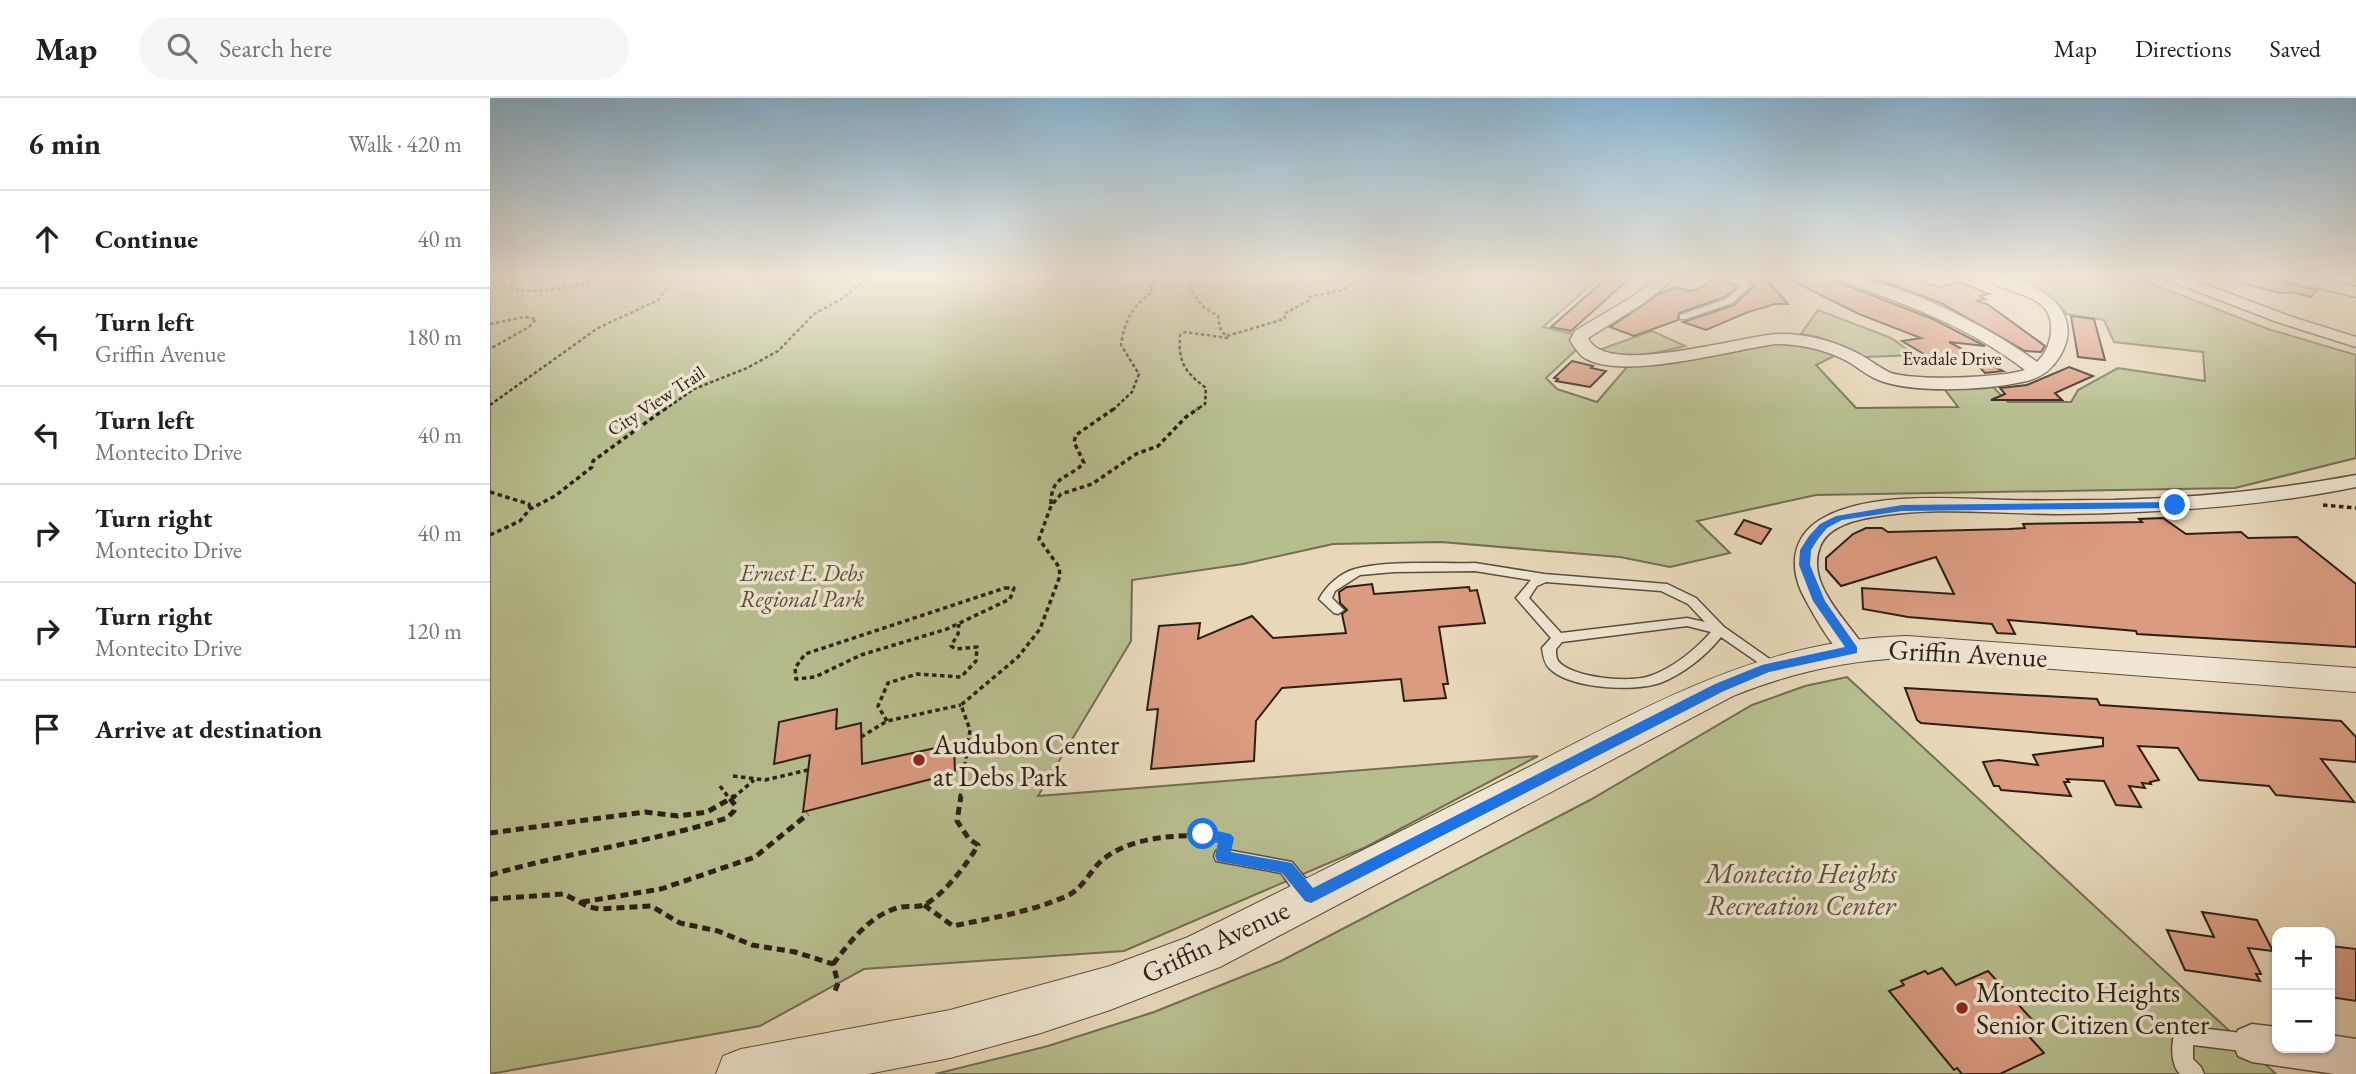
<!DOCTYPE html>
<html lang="en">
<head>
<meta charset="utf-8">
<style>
	:root { --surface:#fff; --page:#f6f6f6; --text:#202124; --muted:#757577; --line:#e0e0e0 }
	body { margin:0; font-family:"EB Garamond",serif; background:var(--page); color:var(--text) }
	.controls { position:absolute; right:21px; bottom:21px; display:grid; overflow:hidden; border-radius:14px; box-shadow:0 2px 5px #0004 }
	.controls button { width:63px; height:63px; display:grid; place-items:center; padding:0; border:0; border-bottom:2px solid var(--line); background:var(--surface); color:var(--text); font:35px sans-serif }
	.stop { position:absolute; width:21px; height:21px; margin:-16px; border:5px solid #1a73e8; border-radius:50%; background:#fff }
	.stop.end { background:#1a73e8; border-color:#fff; box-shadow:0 2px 7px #0008 }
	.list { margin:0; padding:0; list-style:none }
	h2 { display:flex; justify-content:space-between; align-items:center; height:91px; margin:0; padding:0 28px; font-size:30px }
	h2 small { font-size:23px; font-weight:400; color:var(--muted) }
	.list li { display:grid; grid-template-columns:46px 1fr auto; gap:21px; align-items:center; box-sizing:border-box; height:98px; padding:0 28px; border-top:2px solid var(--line) }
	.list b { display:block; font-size:26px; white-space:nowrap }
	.list p { margin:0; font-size:23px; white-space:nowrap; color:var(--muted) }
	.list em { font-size:23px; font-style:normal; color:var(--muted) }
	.icon { flex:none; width:38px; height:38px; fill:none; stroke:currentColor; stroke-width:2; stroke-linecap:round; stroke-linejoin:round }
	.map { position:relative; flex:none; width:1866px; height:976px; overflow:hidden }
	header { display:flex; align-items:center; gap:42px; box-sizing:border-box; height:98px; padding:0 35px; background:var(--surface); border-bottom:2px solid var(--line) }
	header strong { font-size:33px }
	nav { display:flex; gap:38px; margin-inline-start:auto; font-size:24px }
	.search { width:490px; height:63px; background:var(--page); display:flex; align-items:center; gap:18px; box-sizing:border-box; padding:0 24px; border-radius:38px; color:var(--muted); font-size:26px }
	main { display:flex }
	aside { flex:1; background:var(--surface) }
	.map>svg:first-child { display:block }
</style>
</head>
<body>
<header>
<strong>Map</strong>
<div class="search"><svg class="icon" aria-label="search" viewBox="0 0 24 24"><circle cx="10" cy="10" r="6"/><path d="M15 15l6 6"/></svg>Search here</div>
<nav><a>Map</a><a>Directions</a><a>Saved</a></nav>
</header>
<main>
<aside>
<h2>6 min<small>Walk · 420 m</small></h2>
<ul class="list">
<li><svg class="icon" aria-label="ahead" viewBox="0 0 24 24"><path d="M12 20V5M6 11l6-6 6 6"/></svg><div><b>Continue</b></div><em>40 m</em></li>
<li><svg class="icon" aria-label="left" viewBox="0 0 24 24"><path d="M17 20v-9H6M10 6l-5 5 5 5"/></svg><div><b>Turn left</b><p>Griffin Avenue</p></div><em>180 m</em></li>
<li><svg class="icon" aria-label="left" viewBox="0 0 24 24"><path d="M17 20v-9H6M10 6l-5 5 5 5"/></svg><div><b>Turn left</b><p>Montecito Drive</p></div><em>40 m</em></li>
<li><svg class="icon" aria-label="right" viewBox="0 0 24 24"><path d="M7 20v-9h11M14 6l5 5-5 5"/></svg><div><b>Turn right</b><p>Montecito Drive</p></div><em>40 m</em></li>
<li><svg class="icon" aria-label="right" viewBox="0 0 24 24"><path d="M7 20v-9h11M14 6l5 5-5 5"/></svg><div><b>Turn right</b><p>Montecito Drive</p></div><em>120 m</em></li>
<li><svg class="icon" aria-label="arrive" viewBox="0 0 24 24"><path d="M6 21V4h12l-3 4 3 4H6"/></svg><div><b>Arrive at destination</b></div></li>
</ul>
</aside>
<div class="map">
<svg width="1866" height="976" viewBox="0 0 1866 976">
	<rect width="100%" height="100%" fill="#e8d8b9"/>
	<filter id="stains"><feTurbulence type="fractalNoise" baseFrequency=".00286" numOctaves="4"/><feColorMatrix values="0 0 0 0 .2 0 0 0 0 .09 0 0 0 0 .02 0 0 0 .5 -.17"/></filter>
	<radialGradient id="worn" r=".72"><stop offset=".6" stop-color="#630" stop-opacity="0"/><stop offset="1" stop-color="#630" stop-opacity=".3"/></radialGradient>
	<!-- green -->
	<g fill="#b7be8e" stroke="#726e53" stroke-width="2">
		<polygon points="0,178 1111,178 1053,229 1083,236 1086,252 1056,280 1067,291 1107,304 1137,269 1170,262 1295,243 1348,256 1326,267 1366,310 1468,309 1452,288 1497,283 1518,304 1581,304 1588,292 1628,270 1715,283 1713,254 1624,244 1614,222 1577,216 1560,199 1510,178 1642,178 1778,231 1866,257 1866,360 1745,390 1326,397 1207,423 1240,455 1180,469 1130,459 951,444 843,446 753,466 642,482 641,543 548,698 1048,658 876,749 634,853 374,871 270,928 0,976"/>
		<polygon points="1328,212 1401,240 1425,257 1375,259 1328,239 1311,236"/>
		<path d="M 1162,233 L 1195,248 C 1165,255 1137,264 1106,253 Z"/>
		<polygon points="1357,579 1786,976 445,976 558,948 664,914 791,863 1100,702 1262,607 1315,588"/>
	</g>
	<!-- building -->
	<g fill="#db9b81" stroke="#2c1f18" stroke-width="2">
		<polygon points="1119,178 1142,178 1081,233 1061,229"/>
		<polygon points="1229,178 1247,189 1235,199 1189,215 1188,222 1144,238 1120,229 1169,196 1186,189 1200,193 1208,191"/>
		<polygon points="1248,178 1273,178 1298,206 1285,206 1258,214 1216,232 1193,224 1244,207 1263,189 1258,180"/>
		<polygon points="1293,178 1341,178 1345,183 1443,221 1495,248 1459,244 1513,273 1495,275 1484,263 1456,269 1412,243 1431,240 1369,216"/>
		<polygon points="1368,178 1415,178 1449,189 1470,184 1499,196 1490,198 1495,201 1486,203 1497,206 1555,248 1551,254 1535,253 1451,205 1394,184"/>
		<polygon points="1748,178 1788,178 1792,184 1827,192 1821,199 1802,194 1791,195 1747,184"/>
		<polygon points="1581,218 1604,221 1615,262 1588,259"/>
		<polygon points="1082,263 1103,268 1101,270 1116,273 1100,289 1066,283 1068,281 1064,280"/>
		<polygon points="1579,269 1603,278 1565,295 1572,302 1501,302 1515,296 1510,290 1537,287"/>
		<polygon points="1673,420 1696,436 1751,434 1758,440 1807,439 1866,486 1866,549 1647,536 1646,533 1518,522 1525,536 1507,535 1502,526 1418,519 1373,511 1372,490 1464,496 1446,459 1351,488 1336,471 1336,460 1363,436 1376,430 1392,430 1398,434 1519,431 1535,430 1533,426 1652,424 1649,421"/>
		<polygon points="1254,422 1281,431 1271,446 1245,436"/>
		<polygon points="882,486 884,496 979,489 980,493 987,492 995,525 949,529 958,586 953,586 956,600 914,603 911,581 792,590 766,623 764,663 661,671 668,611 657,612 669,528 710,525 708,541 762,518 783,540 856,535 852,516 857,512 850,505 849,494 857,489"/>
		<polygon points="1415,590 1607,601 1610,607 1851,623 1866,639 1866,664 1831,661 1864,704 1786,697 1779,688 1709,682 1688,650 1648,648 1669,682 1660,684 1661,686 1652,685 1655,690 1639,688 1651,709 1626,707 1614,683 1577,681 1579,684 1574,684 1581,698 1511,692 1509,688 1504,688 1493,664 1509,662 1548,667 1543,657 1613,648 1613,640 1431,625 1427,622"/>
		<polygon points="347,611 346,631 371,625 372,666 464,646 465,675 313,714 320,657 284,666 289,624"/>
		<polygon points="1712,814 1767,822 1783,853 1758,850 1771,876 1766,876 1770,883 1695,872 1677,832 1724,839"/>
		<polygon points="1840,848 1866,851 1866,903 1840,899"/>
		<polygon points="1452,870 1466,887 1498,873 1546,926 1533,932 1554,955 1510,976 1472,976 1467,970 1464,972 1399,893 1414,887 1411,883 1435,873 1438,876"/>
	</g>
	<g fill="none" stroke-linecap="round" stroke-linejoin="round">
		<!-- service casing -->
		<g stroke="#5b4d40" stroke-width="3">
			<g id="service">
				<polygon points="1231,178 1240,178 1257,183 1260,189 1242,205 1196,221 1190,221 1190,217 1236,201 1252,188"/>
				<path d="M 985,465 L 1054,476 L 1177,486 L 1206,500 L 1234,529 L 1291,569 L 1289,572 L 1279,572 L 1231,539 C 1216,558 1193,576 1170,585 C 1144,594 1079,591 1059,570 C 1054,565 1053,557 1052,550 L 1061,540 L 1026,500 L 1041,482 L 985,473 L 904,474 L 870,477 L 845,493 L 842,500 L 854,512 L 848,516 L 844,515 L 829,501 C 836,488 850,475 865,471 C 897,462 951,466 985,465 ZM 1056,484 L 1171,493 L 1198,506 L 1215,524 L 1197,520 L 1071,535 L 1039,500 L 1047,488 ZM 1197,528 L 1221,534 C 1205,552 1183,570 1160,578 C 1139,585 1088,580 1071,566 C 1066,562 1066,557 1066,551 L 1072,544 Z"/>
				<path d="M 732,751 L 802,764 L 824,791 L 826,796 L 824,801 C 809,806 800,786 791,775 L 726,763 L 724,758 L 726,753 Z"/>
				<path d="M 1693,928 L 1760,936 L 1767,938 L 1770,945 L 1767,952 L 1760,954 L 1703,947 L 1703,961 L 1711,969 L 1714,976 L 1690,976 C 1680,966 1681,943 1686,930 Z"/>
			</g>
		</g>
		<!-- minor casing -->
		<g stroke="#5b4d40" stroke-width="3">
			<g id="minor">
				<path d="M 1171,178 L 1187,178 L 1154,205 L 1098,240 C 1115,280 1250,238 1287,236 C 1314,235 1345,243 1369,256 C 1380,262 1390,270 1401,275 C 1426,283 1509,280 1535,272 C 1478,228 1413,205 1346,181 L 1344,178 C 1402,178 1500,229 1547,264 C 1555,256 1560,246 1561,234 C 1565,192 1514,199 1494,178 C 1535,175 1600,208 1570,258 C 1561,273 1549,281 1532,284 C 1495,292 1430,295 1394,284 C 1380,280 1369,270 1357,263 C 1334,251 1310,246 1285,246 C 1241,252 1130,284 1093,259 C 1088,255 1083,247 1080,242 L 1085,233 L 1142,199 Z"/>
				<polygon points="1673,178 1693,178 1799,218 1866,239 1866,249 1787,224 1675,181"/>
				<polygon points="1791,178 1816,178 1866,189 1866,199 1793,181"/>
				<path d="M 1866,377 L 1866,389 C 1768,409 1669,415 1569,416 C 1508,416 1444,408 1383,419 C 1364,422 1337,429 1330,449 C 1315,487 1359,524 1376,552 L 1372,558 C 1365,560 1358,562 1353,557 C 1338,544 1321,512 1312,495 C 1298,465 1304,435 1335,419 C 1384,393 1464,401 1518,402 C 1553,403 1589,402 1624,402 C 1706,400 1786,392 1866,377 Z"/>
				<polygon points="1762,926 1787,929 1787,950 1840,950 1840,937 1866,941 1866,976 1845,976 1762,964 1748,958 1743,945 1748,932"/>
			</g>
		</g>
		<!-- tertiary casing -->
		<g stroke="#5b4d40" stroke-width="2">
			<path id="tertiary" d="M 1417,538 L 1866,570 L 1866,594 L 1417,560 C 1356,562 1300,575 1243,598 L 730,869 L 620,912 L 551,935 L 460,960 L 378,976 L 226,976 L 233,958 L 251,951 L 460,912 L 620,868 L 698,839 C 806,786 913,732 1021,678 C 1153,612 1265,542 1417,538 Z"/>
		</g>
		<!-- path-far2 -->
		<g stroke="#2c1f18" stroke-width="2.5" stroke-dasharray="3.5 2.5" stroke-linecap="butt">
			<path d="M 681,178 L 696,182 L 702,187 L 701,192 L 712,208 L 728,218 L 730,230 L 737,240 L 695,234 L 690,237 C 688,265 695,274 716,290 L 715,306 L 706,312"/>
			<polyline points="0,226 35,219 46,221 39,229 0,251"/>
			<polyline points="737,238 791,222 795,220 794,216 818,203 819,199 853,192 872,178"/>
			<path d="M 0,307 L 108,230 L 168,202 L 180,186 C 130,165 73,201 22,191 L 20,188 L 29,178"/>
			<polyline points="174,312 204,291 257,270 288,253 324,216 350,202 380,178"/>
			<path d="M 623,312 L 642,294 L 649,276 L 631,247 C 634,224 643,206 663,194 L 659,190 L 664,185 L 661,184 L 673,178"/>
		</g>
		<!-- path-far1 -->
		<g stroke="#2c1f18" stroke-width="3.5" stroke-dasharray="4.5 3.5" stroke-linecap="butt">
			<polyline points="0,394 39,406 40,411"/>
			<path d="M 561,406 C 561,377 577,382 594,365 L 584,344 L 586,337 L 625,310"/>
			<polyline points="1833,407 1866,410"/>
			<polyline points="0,437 30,423 40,411 65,398 102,369 103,363 176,310"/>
			<polygon points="515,490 524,490 520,501 457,531 371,557 325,579 306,581 305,570 315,556"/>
			<polyline points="397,623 388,608 398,585 427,576 471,579 486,563 487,549 466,551 461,548 468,536 469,526"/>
			<polyline points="371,639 397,623 471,607"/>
			<polyline points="243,678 275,682 318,672"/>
			<polyline points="230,688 239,700"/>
			<polyline points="243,700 264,682"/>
			<polyline points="470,700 480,632 471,607 528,559 550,531 570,478 569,469 549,441 561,408 571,396 602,386 646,356 668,348 696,319 709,310"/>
		</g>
		<!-- path -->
		<g stroke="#2c1f18" stroke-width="5" stroke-dasharray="8 5" stroke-linecap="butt">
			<polyline points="0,735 155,714 188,718 217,714 245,698"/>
			<path d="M 0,777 C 78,754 159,745 237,720 L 244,713 L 245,707 L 238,698"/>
			<polyline points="0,801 74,796 99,809 109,811 161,808 190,825 228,833 262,847 305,854 343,866 348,885 344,896"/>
			<polyline points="92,804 171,791 265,759 318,716"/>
			<path d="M 434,807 L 463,828 C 501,820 541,814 577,798 C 592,791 599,775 610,764 C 639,737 696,735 733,740"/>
			<path d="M 343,866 C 361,843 378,819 407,810 C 415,807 426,810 434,807 C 453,798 478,765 488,747 L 479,741 L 467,723 L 471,698"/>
		</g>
		<!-- service -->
		<use href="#service" fill="#f0e6d2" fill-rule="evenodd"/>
		<!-- minor -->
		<use href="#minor" fill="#f0e6d2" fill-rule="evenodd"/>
		<!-- tertiary -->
		<use href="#tertiary" fill="#f0e6d2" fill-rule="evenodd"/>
	</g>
	<!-- sky -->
	<linearGradient id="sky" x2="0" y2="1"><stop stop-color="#88b6d4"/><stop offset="0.57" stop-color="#f5ede0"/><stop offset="1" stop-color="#f5ede0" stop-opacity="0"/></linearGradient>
	<rect width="1866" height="314" fill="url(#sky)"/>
	<!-- route -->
	<polygon fill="#1a73e8" points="1685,404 1690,407 1688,410 1412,413 1352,422 1337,430 1328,441 1321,452 1320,467 1335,503 1367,549 1367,555 1279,574 1234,593 821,805 815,803 792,775 727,763 725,758 728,745 708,740 705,736 713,730 741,736 744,740 741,754 802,765 823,790 1225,586 1272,567 1355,549 1323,503 1309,467 1310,452 1319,438 1330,426 1346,418 1412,407"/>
	<!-- markers -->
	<g fill="#8f2418" stroke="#f0e6d2" stroke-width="2.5">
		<circle cx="429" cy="662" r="7"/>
		<circle cx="1472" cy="910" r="7"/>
	</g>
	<g text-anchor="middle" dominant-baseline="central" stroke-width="7" stroke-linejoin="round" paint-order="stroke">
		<!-- far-street labels -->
		<g font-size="19" fill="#2c1f18" stroke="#f0e6d2">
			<text x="1462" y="260">Evadale Drive</text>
			<text transform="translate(166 303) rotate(-33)">City View Trail</text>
		</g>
		<!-- park labels -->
		<g font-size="23" font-style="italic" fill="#564f3b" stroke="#f0e6d2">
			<text x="312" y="475">Ernest E. Debs<tspan x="312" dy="26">Regional Park</tspan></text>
		</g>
		<!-- near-street labels -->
		<g font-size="28" fill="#2c1f18" stroke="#f0e6d2">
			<text transform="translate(1478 555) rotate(3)">Griffin Avenue</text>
			<text transform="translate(725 843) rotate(-25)">Griffin Avenue</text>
		</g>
		<!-- near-poi labels -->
		<g font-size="28" fill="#2c1f18" stroke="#f0e6d2" text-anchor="start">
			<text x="443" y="646">Audubon Center<tspan x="443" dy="32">at Debs Park</tspan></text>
			<text x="1486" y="894">Montecito Heights<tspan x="1486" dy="32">Senior Citizen Center</tspan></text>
		</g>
		<!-- near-park labels -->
		<g font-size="28" font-style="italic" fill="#564f3b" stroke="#f0e6d2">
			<text x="1311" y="775">Montecito Heights<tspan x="1311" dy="32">Recreation Center</tspan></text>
		</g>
	</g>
	<rect width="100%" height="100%" filter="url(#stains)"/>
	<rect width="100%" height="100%" fill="url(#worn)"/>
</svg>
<div class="controls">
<button>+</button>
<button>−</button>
</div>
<div class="stop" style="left:713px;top:736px"></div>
<div class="stop end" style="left:1685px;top:407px"></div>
</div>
</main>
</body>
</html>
